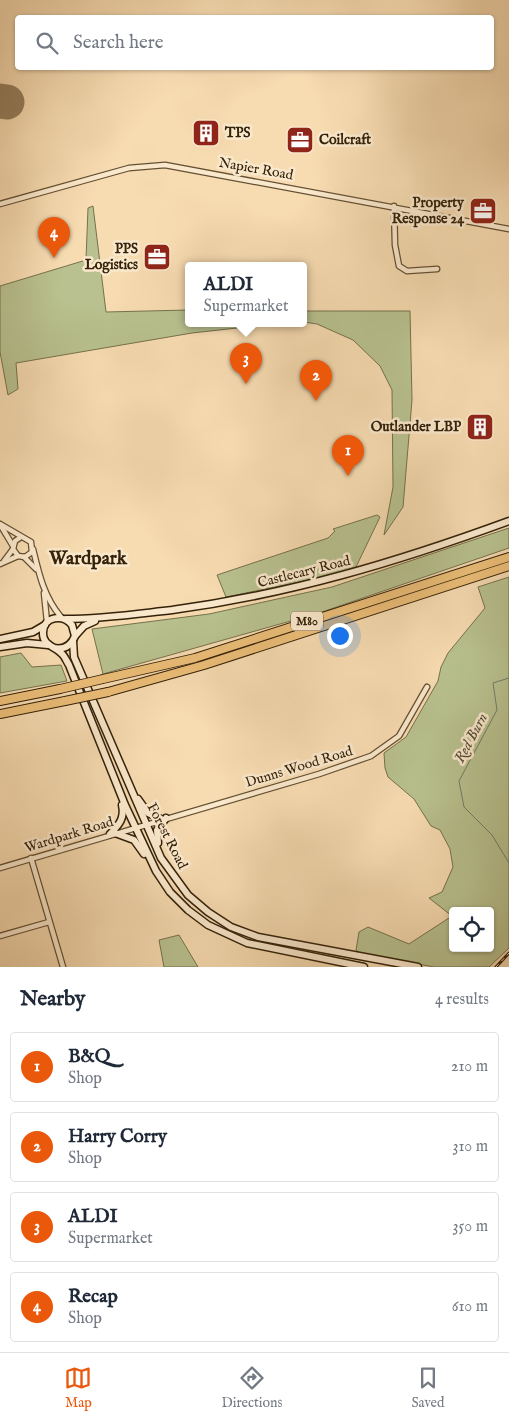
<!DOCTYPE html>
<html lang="en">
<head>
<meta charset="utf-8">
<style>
	:root { --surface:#fff; --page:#f2f2f3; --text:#1f2937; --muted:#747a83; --line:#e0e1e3; --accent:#ea580c }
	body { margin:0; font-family:"IM FELL English",serif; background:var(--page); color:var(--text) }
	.controls { position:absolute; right:15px; bottom:15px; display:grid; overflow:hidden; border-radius:5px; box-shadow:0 1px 4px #0004 }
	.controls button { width:45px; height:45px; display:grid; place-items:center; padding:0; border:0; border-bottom:1px solid var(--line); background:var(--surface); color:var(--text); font:25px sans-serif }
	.you { position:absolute; left:339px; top:635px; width:18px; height:18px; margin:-12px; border:4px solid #fff; border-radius:50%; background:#1a73e8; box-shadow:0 0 0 8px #1a73e833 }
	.badge { display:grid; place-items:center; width:32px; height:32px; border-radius:50%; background:var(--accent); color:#fff; font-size:16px; font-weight:700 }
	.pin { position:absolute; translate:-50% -41px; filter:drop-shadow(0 1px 2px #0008) }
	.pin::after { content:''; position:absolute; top:26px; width:18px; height:15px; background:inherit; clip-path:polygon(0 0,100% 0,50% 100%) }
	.popup { position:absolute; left:185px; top:262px; width:122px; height:65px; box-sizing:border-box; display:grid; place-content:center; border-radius:5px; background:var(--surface); filter:drop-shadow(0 1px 4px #0005); font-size:16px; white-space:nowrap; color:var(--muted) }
	.popup b { font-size:19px; color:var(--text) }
	.popup::after { content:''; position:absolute; left:50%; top:100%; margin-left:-10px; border:10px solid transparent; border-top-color:var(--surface) }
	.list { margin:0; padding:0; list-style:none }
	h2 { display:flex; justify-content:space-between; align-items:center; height:65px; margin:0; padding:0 20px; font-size:21px }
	h2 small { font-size:16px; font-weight:400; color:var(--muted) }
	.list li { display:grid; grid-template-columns:32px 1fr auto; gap:15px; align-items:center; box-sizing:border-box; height:70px; margin:0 10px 10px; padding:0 10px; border:1px solid var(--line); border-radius:5px }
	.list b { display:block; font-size:19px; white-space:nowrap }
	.list p { margin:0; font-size:16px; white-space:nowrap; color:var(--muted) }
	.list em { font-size:16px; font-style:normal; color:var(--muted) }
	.icon { flex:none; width:28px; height:28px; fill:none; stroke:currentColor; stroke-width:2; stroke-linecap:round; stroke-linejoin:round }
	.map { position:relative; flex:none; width:509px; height:967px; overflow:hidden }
	.search { position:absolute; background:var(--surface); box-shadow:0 1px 4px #0004; left:15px; right:15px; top:15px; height:55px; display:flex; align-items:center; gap:12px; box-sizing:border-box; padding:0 18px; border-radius:5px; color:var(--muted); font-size:19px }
	.sheet { height:385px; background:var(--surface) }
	nav { display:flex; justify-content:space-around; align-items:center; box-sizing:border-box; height:70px; border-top:1px solid var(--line); background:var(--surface); font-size:14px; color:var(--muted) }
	nav a { display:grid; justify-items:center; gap:2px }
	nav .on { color:var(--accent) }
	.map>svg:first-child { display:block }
</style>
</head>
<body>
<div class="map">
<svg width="509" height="967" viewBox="0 0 509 967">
	<rect width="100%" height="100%" fill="#f7dbb1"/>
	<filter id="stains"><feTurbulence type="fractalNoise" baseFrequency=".004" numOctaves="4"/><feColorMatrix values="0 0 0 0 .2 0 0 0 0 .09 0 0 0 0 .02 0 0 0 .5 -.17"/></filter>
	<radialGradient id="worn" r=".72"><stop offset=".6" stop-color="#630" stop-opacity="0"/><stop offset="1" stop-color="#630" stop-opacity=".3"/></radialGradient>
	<!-- green -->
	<g fill="#b8c18f" stroke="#76714c" fill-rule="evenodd">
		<polygon points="93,206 106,312 188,310 188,323 282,323 192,333 16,363 18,389 8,395 0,352 0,286 86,260 88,208"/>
		<polygon points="304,311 410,311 412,400 403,507 384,535 393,487 392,390 380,366 353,340 317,324 304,322"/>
		<polygon points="377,515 380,517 356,567 329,576 226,597 217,575 328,538 335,531 333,529"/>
		<polygon points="509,528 509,548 319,613 103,674 92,629 209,614 332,587"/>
		<path d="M 509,577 L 509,948 L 489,967 L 434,967 L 360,953 L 356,950 L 359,932 L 368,927 L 409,944 L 452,916 L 429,898 L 442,892 L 453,867 L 450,849 L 440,830 L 431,826 L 414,799 L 388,777 L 385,768 L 384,753 L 406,737 L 438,681 L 441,667 L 448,653 L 485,608 L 478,587 ZM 453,911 L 490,911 L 490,948 L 453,948 Z"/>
		<polygon points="21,653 32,667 61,665 67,681 0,693 0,657"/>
		<polygon points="179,935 198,967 164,967 159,940"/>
	</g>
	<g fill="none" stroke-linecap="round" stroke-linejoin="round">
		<!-- stream -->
		<polyline stroke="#737d68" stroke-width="1" points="509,678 493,683 497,710 459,781 464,807 492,835 509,863"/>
		<!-- runway -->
		<polyline stroke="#957e5d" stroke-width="35" points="0,101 7,102"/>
		<!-- street casing -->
		<g stroke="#645033" stroke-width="7">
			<g id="street">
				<polyline points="0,204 129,168 165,165 509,229"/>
				<polyline points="394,206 395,245 399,266 407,271 437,269"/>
				<polyline points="0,524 31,542 32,552 25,557 18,556 13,549 15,541 21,537"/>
				<polyline points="1,526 13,546"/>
				<path d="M 33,549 C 39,574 44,597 61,617"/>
				<polyline points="24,557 36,569"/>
				<polyline points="4,561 13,549"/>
				<polyline points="0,564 18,556"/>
				<polyline points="44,593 47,622"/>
				<polyline points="31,858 63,967"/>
				<polyline points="0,868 319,774 371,756 399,736 427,687"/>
				<polyline points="0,936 49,922"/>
			</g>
		</g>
		<!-- secondary casing -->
		<g stroke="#332109" stroke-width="9">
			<g id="secondary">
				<path d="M 66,619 C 102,619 136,614 172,610 C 290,594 397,562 509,521"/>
				<polyline points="75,636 84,626 95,621"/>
				<polyline points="0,639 33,632 45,625"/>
				<polyline points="73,641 74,657 161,858 188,895 208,912 231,927 258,937 418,967"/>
				<polyline points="0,647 27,643 48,645"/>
				<path d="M 54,648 C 64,650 71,646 75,636 L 72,625 C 63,614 44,616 43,632 C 42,646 56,646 63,655 C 65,657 67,662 69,665 L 125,805 L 156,871 L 170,892 L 188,910 L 208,925 L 247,943 L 364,967"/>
				<polyline points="138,799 148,813 161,819"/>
				<polyline points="115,833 134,840 144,854"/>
				<path d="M 110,834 C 119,825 125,818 122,805"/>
				<polyline points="158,843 157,830 166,818"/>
			</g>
		</g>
		<!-- highway casing -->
		<g stroke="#332109" stroke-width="10">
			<g id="highway">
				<polyline points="103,679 195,658 509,557"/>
				<polyline points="108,692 204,665 509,566"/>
				<polyline points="0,701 60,689"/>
				<polyline points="0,714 65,701"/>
			</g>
		</g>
		<!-- street -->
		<use href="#street" stroke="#fae8cc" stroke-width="4.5"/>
		<!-- secondary -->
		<use href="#secondary" stroke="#fae8cc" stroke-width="6"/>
		<!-- highway -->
		<use href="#highway" stroke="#ecbe78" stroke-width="8"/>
		<!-- rail casing -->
		<g stroke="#332109" stroke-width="3">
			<polyline id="rail" points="496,967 509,953"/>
		</g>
		<!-- rail -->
		<use href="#rail" stroke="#fae8cc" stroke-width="1" stroke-dasharray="4" stroke-linecap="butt"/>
		<!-- highway-bridge casing -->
		<g stroke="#332109" stroke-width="10" stroke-linecap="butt">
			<g id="highway-bridge">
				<polyline points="60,689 103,679"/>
				<polyline points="65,701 108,692"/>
			</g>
		</g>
		<!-- highway-bridge -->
		<use href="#highway-bridge" stroke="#ecbe78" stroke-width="8"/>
	</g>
	<!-- icons -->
	<defs>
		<g id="building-square" transform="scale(1.4375)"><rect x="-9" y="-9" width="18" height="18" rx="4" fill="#8f2418" stroke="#fae8cc"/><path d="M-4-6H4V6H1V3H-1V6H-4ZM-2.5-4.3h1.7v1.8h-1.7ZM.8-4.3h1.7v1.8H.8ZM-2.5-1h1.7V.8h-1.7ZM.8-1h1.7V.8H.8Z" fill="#fff"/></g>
		<g id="office-square" transform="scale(1.4375)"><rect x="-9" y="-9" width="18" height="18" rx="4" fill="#8f2418" stroke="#fae8cc"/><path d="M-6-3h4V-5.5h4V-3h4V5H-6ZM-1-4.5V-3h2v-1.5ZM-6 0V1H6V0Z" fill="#fff"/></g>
	</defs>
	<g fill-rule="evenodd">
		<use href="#building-square" x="206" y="133"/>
		<use href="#office-square" x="300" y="140"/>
		<use href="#office-square" x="483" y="211"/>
		<use href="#office-square" x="157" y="257"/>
		<use href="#building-square" x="480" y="427"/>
	</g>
	<g text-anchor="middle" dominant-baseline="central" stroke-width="5" stroke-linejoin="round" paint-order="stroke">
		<!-- shield labels -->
		<rect fill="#fae8cc" stroke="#6f5d44" stroke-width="1" x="291" y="611.5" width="32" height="19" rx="4"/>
		<g font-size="12" font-weight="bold" fill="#332109">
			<text x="307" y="621">M80</text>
		</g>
		<!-- poi labels -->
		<g font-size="14" font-weight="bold" fill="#332109" stroke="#fae8cc" text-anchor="end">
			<text x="225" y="133" text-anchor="start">TPS</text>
			<text x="319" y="140" text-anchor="start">Coilcraft</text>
			<text x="464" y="203">Property<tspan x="464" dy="16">Response 24</tspan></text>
			<text x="138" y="249">PPS<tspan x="138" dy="16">Logistics</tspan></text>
			<text x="461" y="427">Outlander LBP</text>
		</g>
		<!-- street labels -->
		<g font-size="14" fill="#332109" stroke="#fae8cc">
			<text transform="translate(256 169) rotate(10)">Napier Road</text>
			<text transform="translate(304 572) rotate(-14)">Castlecary Road</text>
			<text transform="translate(299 767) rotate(-17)">Dunns Wood Road</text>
			<text transform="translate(69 835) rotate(-17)">Wardpark Road</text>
			<text transform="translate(167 836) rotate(63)">Forest Road</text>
		</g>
		<!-- water labels -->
		<g font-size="15" font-style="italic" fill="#534f39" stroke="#fae8cc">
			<text transform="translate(471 738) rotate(-62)">Red Burn</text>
		</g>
		<!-- district labels -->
		<g font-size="19" font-weight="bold" fill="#332109" stroke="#fae8cc">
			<text x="88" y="559">Wardpark</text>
		</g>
	</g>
	<rect width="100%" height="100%" filter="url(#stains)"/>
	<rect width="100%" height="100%" fill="url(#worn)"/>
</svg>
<div class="controls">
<button><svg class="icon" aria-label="locate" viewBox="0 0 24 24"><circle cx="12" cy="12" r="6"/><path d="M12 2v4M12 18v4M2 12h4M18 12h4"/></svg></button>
</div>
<div class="you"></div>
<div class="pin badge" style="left:348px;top:476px">1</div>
<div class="pin badge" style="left:316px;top:401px">2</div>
<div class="pin badge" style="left:246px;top:384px">3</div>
<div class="popup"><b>ALDI</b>Supermarket</div>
<div class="pin badge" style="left:54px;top:258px">4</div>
<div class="search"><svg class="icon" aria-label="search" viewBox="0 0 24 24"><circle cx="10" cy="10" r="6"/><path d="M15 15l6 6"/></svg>Search here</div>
</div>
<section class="sheet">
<h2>Nearby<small>4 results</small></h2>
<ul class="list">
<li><span class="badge">1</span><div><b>B&amp;Q</b><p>Shop</p></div><em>210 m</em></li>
<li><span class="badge">2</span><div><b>Harry Corry</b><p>Shop</p></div><em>310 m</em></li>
<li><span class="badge">3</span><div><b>ALDI</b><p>Supermarket</p></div><em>350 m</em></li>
<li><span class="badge">4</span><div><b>Recap</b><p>Shop</p></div><em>610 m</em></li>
</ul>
</section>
<nav>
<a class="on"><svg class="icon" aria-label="map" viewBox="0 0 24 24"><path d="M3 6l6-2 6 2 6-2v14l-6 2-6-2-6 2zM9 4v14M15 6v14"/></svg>Map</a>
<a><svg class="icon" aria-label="directions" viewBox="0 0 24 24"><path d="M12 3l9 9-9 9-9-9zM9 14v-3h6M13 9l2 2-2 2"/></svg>Directions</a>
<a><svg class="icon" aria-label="saved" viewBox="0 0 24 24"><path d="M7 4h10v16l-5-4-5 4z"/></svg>Saved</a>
</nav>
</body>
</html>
